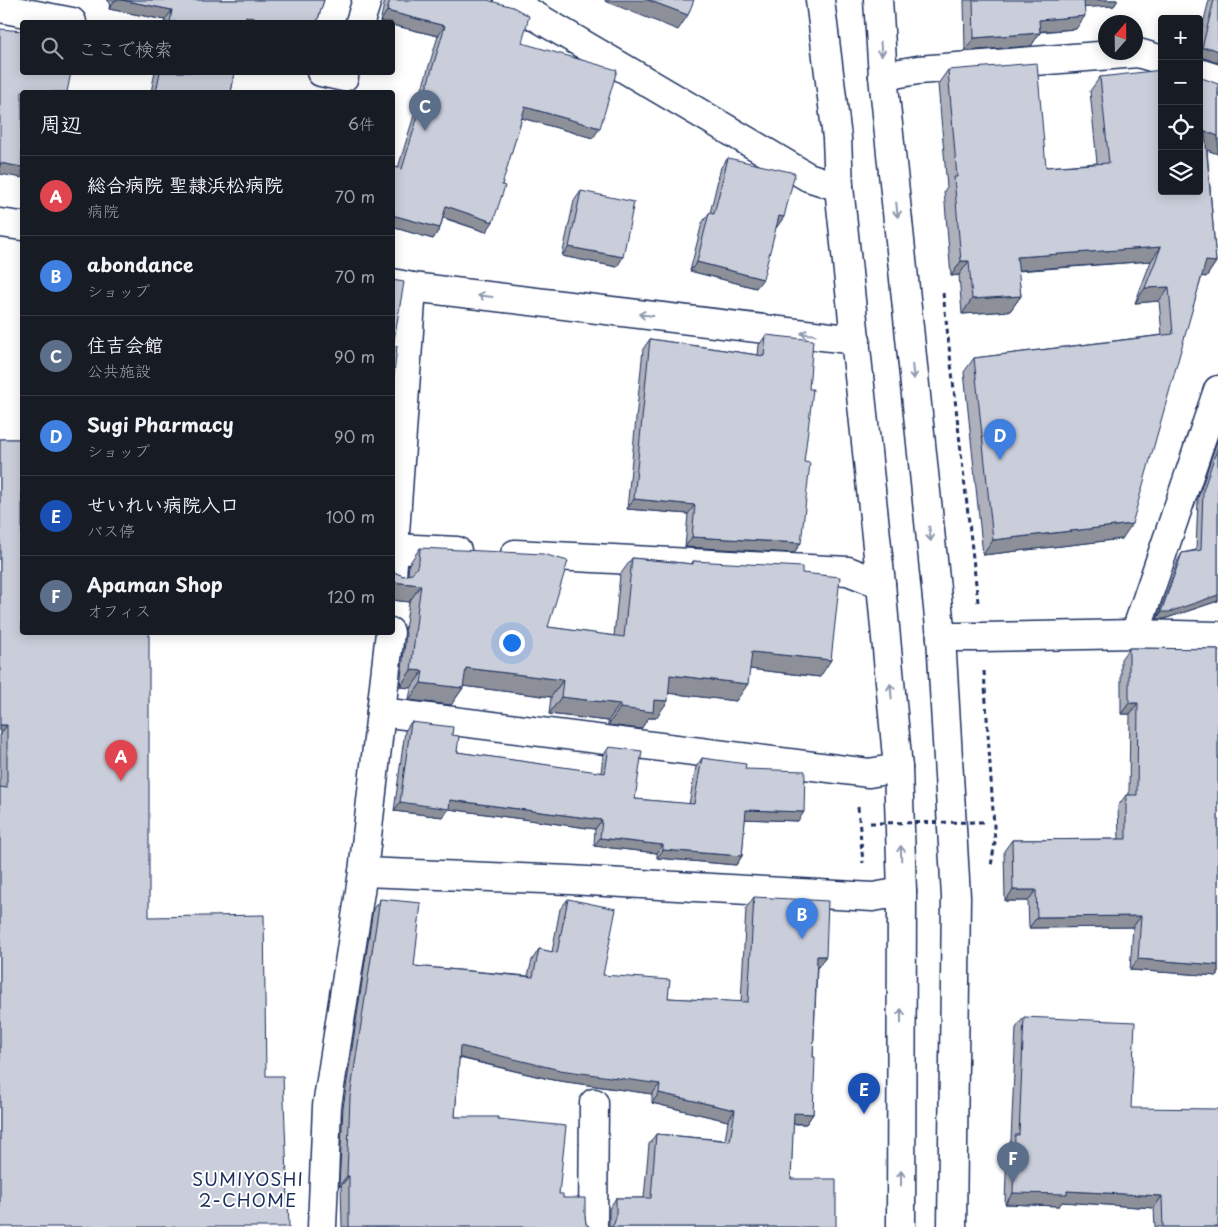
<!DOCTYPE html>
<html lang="ja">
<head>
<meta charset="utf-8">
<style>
	:root { --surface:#171b24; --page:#20242c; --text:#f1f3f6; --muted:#9ea1a6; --line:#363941; --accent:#1f6fb2 }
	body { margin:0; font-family:"Playpen Sans","Klee One",sans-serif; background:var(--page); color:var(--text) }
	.controls { position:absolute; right:15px; top:15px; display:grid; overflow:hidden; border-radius:5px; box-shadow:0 2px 12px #0003 }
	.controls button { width:45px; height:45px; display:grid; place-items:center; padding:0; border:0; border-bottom:1px solid var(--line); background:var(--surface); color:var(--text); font:25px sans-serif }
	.compass { position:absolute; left:1098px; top:15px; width:45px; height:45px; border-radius:50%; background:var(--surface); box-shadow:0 2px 12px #0003; rotate:20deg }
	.you { position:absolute; left:511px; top:642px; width:18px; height:18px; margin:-12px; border:4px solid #fff; border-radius:50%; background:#1a73e8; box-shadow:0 0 0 8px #1a73e833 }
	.badge { display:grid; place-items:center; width:32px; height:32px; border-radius:50%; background:var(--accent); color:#fff; font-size:16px; font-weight:700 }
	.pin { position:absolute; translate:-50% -41px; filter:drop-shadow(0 1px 2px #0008) }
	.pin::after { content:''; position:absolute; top:26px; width:18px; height:15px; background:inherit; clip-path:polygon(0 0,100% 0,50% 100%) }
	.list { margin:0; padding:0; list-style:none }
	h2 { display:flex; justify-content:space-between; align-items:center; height:65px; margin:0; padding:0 20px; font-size:21px }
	h2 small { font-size:16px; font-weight:400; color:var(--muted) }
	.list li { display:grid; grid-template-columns:32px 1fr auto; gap:15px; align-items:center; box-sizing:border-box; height:80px; padding:0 20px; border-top:1px solid var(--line) }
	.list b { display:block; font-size:19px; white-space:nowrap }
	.list p { margin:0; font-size:16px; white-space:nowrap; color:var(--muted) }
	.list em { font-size:16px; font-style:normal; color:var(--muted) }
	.icon { flex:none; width:28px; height:28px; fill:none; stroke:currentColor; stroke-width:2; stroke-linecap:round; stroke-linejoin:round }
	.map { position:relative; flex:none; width:1218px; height:1227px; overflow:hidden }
	.search { position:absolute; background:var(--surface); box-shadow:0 2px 12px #0003; left:20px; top:20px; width:375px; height:55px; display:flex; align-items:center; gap:12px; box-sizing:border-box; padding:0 18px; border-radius:5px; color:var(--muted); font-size:19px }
	.panel { position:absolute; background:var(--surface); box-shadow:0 2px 12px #0003; left:20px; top:90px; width:375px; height:545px; border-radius:5px }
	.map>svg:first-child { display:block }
</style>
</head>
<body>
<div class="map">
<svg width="1218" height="1227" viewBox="0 0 1218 1227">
	<rect width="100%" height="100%" fill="#fff"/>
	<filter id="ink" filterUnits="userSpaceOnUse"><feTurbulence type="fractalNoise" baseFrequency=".02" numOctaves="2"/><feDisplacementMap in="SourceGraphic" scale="10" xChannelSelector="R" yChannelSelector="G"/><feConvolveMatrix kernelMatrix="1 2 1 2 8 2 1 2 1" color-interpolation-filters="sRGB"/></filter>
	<g filter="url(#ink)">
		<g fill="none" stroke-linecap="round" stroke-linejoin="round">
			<!-- minor casing -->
			<g stroke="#1b2f5e" stroke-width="31">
				<g id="minor">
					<polyline points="508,0 808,177 839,187"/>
					<polyline points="0,8 72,22"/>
					<polyline points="360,22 367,0"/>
					<polyline points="321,72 344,77"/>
					<polyline points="1199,73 1218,79"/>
					<polyline points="883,76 918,70 1138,53 1162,60"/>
					<polyline points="0,223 22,226"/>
					<polyline points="392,283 412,287 856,340"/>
					<polyline points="394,548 457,551"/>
					<polyline points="515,554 848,571 881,584"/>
					<polyline points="392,577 412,287"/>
					<polyline points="1135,634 1218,390"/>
					<polyline points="941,637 981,637 1135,634 1218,636"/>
					<polyline points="381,712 869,773 898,768"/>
					<polyline points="363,872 570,880 873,897 902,892"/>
					<polyline points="322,1227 327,1106 363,872 390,632"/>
					<polyline points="593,1227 594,1103"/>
				</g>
			</g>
			<!-- tertiary casing -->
			<g stroke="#1b2f5e" stroke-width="31">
				<g id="tertiary">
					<polyline points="820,0 837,138 839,187 881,584 898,768 902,892 901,1227"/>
					<polyline points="878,0 883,76 941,637 956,897 952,1227"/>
				</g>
			</g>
			<!-- path -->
			<g stroke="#1b2f5e" stroke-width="3" stroke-dasharray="5 4" stroke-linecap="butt">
				<polyline points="943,293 978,602"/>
				<polyline points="984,671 995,842 991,866"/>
				<polyline points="858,807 863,863"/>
			</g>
			<!-- minor -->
			<use href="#minor" stroke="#fff" stroke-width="28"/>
			<!-- tertiary -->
			<use href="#tertiary" stroke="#fff" stroke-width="28"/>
			<!-- path-bridge -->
			<polyline stroke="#1b2f5e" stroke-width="3" stroke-dasharray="5 4" stroke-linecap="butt" points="870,823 985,822"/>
		</g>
		<!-- wall -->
		<g fill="#aeb1bb" stroke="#1b2f5e">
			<polygon points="106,0 324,0 317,22 164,22 165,20 109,9 110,2"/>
			<polygon points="385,0 487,0 522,43 593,138 522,118 486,232 443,218 440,228 433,239 392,227 392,166 398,168 438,36 380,22"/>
			<polygon points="964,0 1118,0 1114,6 1084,7 1076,29 1040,32 1031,46 965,51"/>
			<polygon points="1209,0 1218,0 1204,58 1199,58 1199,40"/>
			<polygon points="948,70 1046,167 1097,163 1090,91 1100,77 1218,84 1218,154 1207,150 1216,262 1206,277 1202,276 1122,539 983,555 964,372 974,358 1162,335 1159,301 1135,303 1151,261 1018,271 1021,296 1010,311 962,314 959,275 951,276 944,191 947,187 938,84"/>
			<polygon points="155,72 235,72 231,92 151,92"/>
			<polygon points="728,158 777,227 776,227 756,288 690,271 702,223 709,213 710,213 721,167"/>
			<polygon points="581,191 617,267 562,256 574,201"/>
			<polygon points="766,335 804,462 794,553 685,547 688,514 627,509 643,349 650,339 758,355 759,345"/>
			<polygon points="1218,438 1218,601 1164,619 1157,619 1178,560 1182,553 1196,550 1198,498"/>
			<polygon points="0,439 22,439 0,1227"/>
			<polygon points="420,548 548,627 614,636 620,575 632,558 692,564 693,561 802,573 820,677 750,669 736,701 668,693 656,718 648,718 641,729 608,725 608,721 549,714 551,697 463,686 463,688 451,705 409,700 411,688 400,687 406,634 405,630 409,602 392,600 392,570 396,573 403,576 408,575 409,564"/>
			<polygon points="1129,648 1218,649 1218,976 1130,970 1133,927 1029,928 1028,901 1005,901 1004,851 1012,840 1119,839 1118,806 1126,795 1129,795 1130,714 1121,714 1121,659"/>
			<polygon points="411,722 452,735 457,752 601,773 603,756 609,747 635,799 689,804 696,767 702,758 745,769 798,821 745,819 742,856 736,865 657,858 657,853 594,846 595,829 449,809 443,817 394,811 405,731"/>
			<polygon points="754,897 826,956 818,967 817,967 813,1057 813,1114 806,1124 793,1124 791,1179 836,1227 609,1227 609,1209 616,1198 644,1198 649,1144 656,1134 725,1140 728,1121 652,1103 652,1094 553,1080 459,1058 455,1117 498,1119 559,1194 585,1216 586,1224 590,1227 342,1227 341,1186 339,1186 343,1108 373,909 380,899 414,966 528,976 532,960 539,949 552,952 560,909 568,899 603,975 668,998 741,1002 746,908"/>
			<polygon points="1024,1017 1131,1108 1218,1227 1155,1227 1154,1208 1062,1202 1059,1206 1005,1204 1007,1146 1011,1140 1016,1028"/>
		</g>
		<!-- shaded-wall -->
		<g fill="#8d9099" stroke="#1b2f5e">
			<polygon points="115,0 122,0 172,10 165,20 109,9"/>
			<polygon points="605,0 648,0 688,15 678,30 605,1"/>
			<polygon points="1080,0 1118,0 1114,6 1075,8"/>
			<polygon points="387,11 445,26 438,36 392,25 392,22 380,22"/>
			<polygon points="246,16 267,22 241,22"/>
			<polygon points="1085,16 1076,29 1030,32 1039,20"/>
			<polygon points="1040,33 1031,46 965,51 974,38"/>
			<polygon points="1202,48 1211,48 1218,51 1218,63 1204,58 1199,58 1199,52"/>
			<polygon points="525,107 600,128 593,138 518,117"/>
			<polygon points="1205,131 1218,136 1218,154 1199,147"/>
			<polygon points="0,163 22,167 22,178 0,174"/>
			<polygon points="446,206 493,222 486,232 439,216"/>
			<polygon points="392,215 440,228 433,239 392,227"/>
			<polygon points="779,216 784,217 777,227 772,226"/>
			<polygon points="569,247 623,257 617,267 562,256"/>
			<polygon points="1161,247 1151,261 1007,271 1017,257"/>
			<polygon points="961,261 969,261 959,275 951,276"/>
			<polygon points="1206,261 1216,262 1206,277 1196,275"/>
			<polygon points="697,262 763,279 756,288 690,271"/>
			<polygon points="1169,287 1159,301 1135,303 1145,288"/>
			<polygon points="1021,296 1010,311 962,314 972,299"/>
			<polygon points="634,499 695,505 688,514 627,509"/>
			<polygon points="1132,524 1122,539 983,555 993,540"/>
			<polygon points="692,537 801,543 794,553 685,547"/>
			<polygon points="392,582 421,585 409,602 392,600"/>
			<polygon points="1218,595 1218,601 1164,619 1157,619 1161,612"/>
			<polygon points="752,652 831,660 820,677 740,668"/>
			<polygon points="466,668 563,680 551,697 454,685"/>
			<polygon points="411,670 423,671 411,688 400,687"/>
			<polygon points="670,675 748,684 736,701 658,692"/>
			<polygon points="421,683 463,688 451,705 409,700"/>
			<polygon points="561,697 620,704 608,721 549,714"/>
			<polygon points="654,700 668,701 656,718 648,718 641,729 608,725 620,708"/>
			<polygon points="1129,703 1138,703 1130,714 1121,714"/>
			<polygon points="0,725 7,725 0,735"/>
			<polygon points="450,800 602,820 595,829 449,809 443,817 394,811 400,802"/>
			<polygon points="746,810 804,812 798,821 739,819"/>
			<polygon points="600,838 663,845 657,853 594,846"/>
			<polygon points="663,850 742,856 736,865 657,858"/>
			<polygon points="1013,890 1036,890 1028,901 1005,901"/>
			<polygon points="1141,916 1133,927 1029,928 1037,917"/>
			<polygon points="817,956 826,956 818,967 810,966"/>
			<polygon points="1138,959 1218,965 1218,976 1130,970"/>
			<polygon points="460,1046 660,1084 652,1094 553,1080 453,1056"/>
			<polygon points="659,1093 735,1110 728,1121 652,1103"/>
			<polygon points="794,1113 813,1114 806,1124 787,1123"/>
			<polygon points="347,1176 349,1176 341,1186 339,1186"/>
			<polygon points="1067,1191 1162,1196 1154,1208 1062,1202 1059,1206 1005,1204 1013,1193"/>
		</g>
		<!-- building -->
		<g fill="#caceda" stroke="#1b2f5e">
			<polygon points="122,0 324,0 317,22 267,22 246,16 244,22 170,22 172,10"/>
			<polygon points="390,0 487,0 513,7 529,16 522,43 617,70 600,128 525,107 502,185 505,186 493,222 446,206 440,228 392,215 392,166 402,169 445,26 387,11"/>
			<polygon points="648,0 694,0 688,15"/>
			<polygon points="973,0 1084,0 1085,16 1039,20 1040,33 974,38"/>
			<polygon points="1214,0 1218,0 1218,51 1211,48 1202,48"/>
			<polygon points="0,29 22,31 22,72 71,72 67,92 22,92 22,167 0,163 0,165"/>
			<polygon points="1037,63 1046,167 1109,163 1100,77 1162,70 1162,191 1199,191 1199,77 1218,84 1218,136 1205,131 1216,262 1206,261 1132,524 993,540 974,358 1173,334 1169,287 1145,288 1161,247 1017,257 1021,296 972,299 969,261 961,261 954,177 957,177 948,70"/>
			<polygon points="160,72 235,72 231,92 156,92"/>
			<polygon points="728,158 795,173 784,217 779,216 763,279 697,262 709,213 714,214"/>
			<polygon points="581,191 634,202 623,257 569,247"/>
			<polygon points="392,280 404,282 393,346 397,346 392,393"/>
			<polygon points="766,335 813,340 809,389 813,389 804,462 810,463 801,543 692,537 695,505 634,499 650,339 764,356"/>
			<polygon points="0,439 22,439 22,632 149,632 149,917 264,915 266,1076 283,1076 289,1227 0,1227 0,787 7,788 7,725 0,725"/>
			<polygon points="1218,446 1218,595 1169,612 1161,612 1182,553 1201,550 1203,491"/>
			<polygon points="420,548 543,554 568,561 548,627 624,637 632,558 693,564 693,561 802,567 802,573 840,577 831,660 752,652 748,684 670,675 668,701 654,700 653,712 620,708 620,704 561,697 563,680 466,668 463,688 421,683 423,671 411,670 417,617 417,613 421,585 392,582 392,570 396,573 403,576 411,574 416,569 419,561"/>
			<polygon points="1129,648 1218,649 1218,965 1138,959 1141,916 1037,917 1036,890 1013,890 1012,840 1126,839 1126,795 1137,795 1138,703 1129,703"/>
			<polygon points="411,722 453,727 452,735 459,736 457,752 605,773 609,747 642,751 635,799 694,804 702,758 746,764 745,769 805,771 804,812 746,810 742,856 663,850 663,845 600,838 602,820 450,800 449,809 400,802"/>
			<polygon points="754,897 828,901 826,956 817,956 813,1057 815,1057 813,1114 794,1113 791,1179 836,1179 836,1227 611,1227 614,1224 616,1217 616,1198 651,1198 656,1134 730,1141 735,1110 659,1093 660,1084 560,1070 460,1046 455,1117 498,1117 498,1119 566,1126 559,1194 563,1194 563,1198 585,1198 585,1216 586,1224 590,1227 349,1227 349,1176 347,1176 350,1097 380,899 421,903 414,966 533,977 539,949 557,953 568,899 616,909 603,975 670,980 668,998 748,1002"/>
			<polygon points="1024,1017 1135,1022 1131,1108 1218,1109 1218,1227 1163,1227 1162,1196 1067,1191 1067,1194 1013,1193 1015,1135 1019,1135"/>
		</g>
		<!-- one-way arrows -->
		<defs><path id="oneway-shaft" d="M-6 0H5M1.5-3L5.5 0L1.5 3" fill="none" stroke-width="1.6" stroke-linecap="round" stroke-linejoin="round" transform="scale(1.25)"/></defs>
		<g stroke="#8d97ae">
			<use href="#oneway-shaft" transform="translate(881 49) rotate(86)"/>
			<use href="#oneway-shaft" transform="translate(897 210) rotate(84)"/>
			<use href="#oneway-shaft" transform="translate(485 296) rotate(-173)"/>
			<use href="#oneway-shaft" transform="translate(646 315) rotate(-173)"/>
			<use href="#oneway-shaft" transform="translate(808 334) rotate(-173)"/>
			<use href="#oneway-shaft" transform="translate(913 372) rotate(84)"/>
			<use href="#oneway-shaft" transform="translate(930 534) rotate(84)"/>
			<use href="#oneway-shaft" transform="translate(891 691) rotate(-95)"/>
			<use href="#oneway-shaft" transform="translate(901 853) rotate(-92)"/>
			<use href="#oneway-shaft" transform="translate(901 1016) rotate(-90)"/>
			<use href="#oneway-shaft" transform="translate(901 1178) rotate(-90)"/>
		</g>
	</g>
	<g text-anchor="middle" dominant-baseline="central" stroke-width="4" stroke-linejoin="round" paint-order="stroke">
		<!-- neighbourhood labels -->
		<g font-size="18" letter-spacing="1" fill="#1b2f5e" stroke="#fff">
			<text x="248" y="1178">SUMIYOSHI<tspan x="248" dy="21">2-CHOME</tspan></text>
		</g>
	</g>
</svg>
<div class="controls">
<button>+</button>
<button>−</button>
<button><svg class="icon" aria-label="locate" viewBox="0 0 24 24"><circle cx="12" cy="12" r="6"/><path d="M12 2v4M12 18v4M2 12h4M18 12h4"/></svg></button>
<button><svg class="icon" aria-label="layers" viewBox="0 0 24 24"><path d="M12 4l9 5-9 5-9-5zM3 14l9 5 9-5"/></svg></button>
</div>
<svg class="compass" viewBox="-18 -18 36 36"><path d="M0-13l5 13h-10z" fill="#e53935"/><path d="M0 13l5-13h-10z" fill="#9ea1a6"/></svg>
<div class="you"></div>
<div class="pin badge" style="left:121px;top:781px;background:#e0444e">A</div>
<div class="pin badge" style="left:802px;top:939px;background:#3f7fe0">B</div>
<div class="pin badge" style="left:425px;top:131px;background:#5c6f8a">C</div>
<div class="pin badge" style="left:1000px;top:460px;background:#3f7fe0">D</div>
<div class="pin badge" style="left:864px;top:1114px;background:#1a4fb4">E</div>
<div class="pin badge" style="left:1013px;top:1183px;background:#5c6f8a">F</div>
<div class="search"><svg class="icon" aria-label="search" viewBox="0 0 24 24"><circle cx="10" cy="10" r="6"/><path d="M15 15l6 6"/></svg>ここで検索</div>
<section class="panel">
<h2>周辺<small>6件</small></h2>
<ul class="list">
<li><span class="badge" style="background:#e0444e">A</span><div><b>総合病院 聖隷浜松病院</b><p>病院</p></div><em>70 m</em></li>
<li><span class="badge" style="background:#3f7fe0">B</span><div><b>abondance</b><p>ショップ</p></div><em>70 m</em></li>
<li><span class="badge" style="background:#5c6f8a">C</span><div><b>住吉会館</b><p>公共施設</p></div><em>90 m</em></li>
<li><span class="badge" style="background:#3f7fe0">D</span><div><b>Sugi Pharmacy</b><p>ショップ</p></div><em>90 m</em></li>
<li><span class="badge" style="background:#1a4fb4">E</span><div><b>せいれい病院入口</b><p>バス停</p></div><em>100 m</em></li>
<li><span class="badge" style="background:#5c6f8a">F</span><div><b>Apaman Shop</b><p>オフィス</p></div><em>120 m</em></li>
</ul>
</section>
</div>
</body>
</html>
